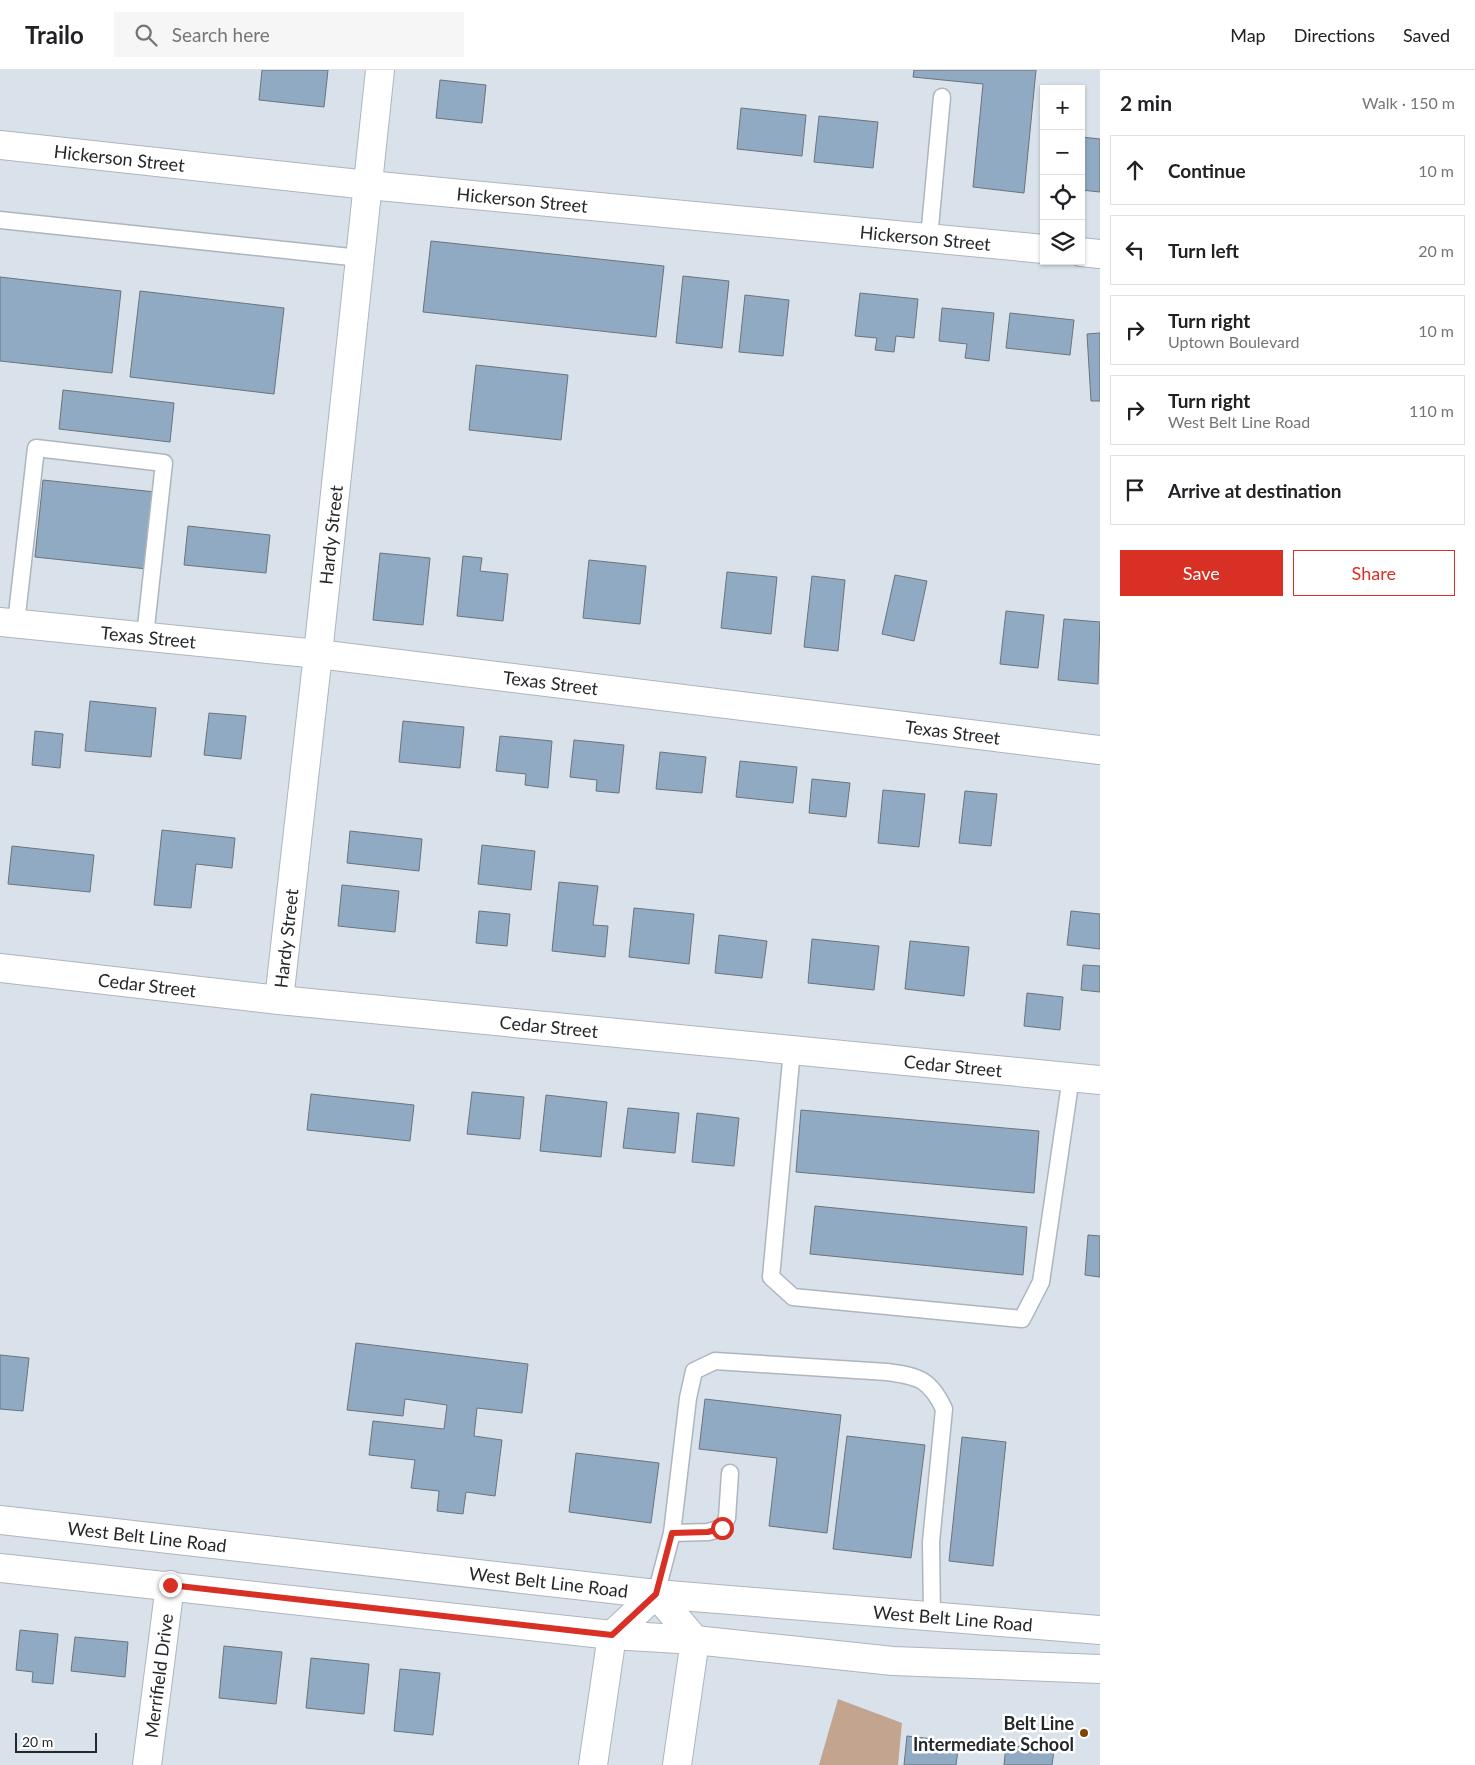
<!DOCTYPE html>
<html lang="en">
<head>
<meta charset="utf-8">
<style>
	:root { --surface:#fff; --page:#f6f6f6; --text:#202124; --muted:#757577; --line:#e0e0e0; --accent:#d93025 }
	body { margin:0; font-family:Lato,sans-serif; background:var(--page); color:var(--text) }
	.controls { position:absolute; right:15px; top:15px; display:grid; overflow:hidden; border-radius:0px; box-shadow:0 1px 4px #0004 }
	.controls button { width:45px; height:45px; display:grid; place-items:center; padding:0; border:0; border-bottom:1px solid var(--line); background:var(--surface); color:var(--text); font:25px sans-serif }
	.scale { position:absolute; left:15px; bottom:12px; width:82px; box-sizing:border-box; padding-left:5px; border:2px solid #25282b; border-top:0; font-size:14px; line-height:18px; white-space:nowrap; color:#25282b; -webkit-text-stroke:4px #fff; paint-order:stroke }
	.stop { position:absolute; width:15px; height:15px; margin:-11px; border:4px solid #d93025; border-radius:50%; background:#fff }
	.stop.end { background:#d93025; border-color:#fff; box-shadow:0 1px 5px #0008 }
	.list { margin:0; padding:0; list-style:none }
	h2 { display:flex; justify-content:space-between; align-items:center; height:65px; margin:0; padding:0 20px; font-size:21px }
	h2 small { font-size:16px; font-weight:400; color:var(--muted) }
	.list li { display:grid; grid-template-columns:32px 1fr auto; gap:15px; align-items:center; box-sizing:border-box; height:70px; margin:0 10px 10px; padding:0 10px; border:1px solid var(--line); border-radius:0px }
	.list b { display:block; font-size:19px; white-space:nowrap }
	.list p { margin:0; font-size:16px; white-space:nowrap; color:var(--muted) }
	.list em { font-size:16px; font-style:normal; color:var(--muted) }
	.actions { display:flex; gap:10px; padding:15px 20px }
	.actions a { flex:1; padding:11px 0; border:1px solid var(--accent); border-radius:0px; text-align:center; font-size:18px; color:var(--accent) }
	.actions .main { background:var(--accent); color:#fff }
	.icon { flex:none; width:28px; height:28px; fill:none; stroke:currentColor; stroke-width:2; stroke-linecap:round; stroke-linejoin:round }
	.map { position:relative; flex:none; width:1100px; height:1695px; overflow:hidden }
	header { display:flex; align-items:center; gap:30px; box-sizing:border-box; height:70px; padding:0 25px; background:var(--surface); border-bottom:1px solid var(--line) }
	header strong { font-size:24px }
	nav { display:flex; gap:28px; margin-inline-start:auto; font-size:18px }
	.search { width:350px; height:45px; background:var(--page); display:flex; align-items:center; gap:12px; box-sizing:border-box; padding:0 18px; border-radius:0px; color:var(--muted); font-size:19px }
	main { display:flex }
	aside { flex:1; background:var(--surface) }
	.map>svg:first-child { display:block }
</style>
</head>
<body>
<header>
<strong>Trailo</strong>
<div class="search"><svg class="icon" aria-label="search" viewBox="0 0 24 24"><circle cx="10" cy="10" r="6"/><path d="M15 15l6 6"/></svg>Search here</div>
<nav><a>Map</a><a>Directions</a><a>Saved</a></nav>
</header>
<main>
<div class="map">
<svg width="1100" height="1695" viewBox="0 0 1100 1695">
	<rect width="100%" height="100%" fill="#d9e2ea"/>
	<!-- forest -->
	<polygon fill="#c3a58f" points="838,1629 902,1653 898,1695 819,1695"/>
	<!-- building -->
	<g fill="#90aac3" stroke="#6b737a">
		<polygon points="262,0 328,0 324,37 259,30"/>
		<polygon points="914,0 1036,0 1024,123 973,117 983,14 913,7"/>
		<polygon points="440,10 486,15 482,53 436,48"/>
		<polygon points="741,38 806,45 802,86 737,79"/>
		<polygon points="819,46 878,52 873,98 814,92"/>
		<polygon points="1081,67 1100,69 1100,122 1081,120"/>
		<polygon points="431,171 664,196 656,267 423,242"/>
		<polygon points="683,206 729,211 722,278 676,273"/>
		<polygon points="0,207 121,221 112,303 0,291"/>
		<polygon points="140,221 284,238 274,324 130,307"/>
		<polygon points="860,223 918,229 914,268 896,266 894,282 875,280 877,268 855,266"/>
		<polygon points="745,225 789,230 783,286 739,282"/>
		<polygon points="942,238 994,243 989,291 965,288 967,274 939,271"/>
		<polygon points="1010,243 1074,250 1070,285 1006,278"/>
		<polygon points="1100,263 1100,331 1091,331 1087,264"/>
		<polygon points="476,295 568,305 561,370 469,360"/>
		<polygon points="63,320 174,333 170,372 59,359"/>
		<polygon points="43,410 155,422 147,499 35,487"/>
		<polygon points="188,456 270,465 266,503 184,495"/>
		<polygon points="380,483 430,488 423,555 373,550"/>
		<polygon points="463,486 482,488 480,501 508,504 503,551 457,546"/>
		<polygon points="589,490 646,496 640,554 583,548"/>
		<polygon points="727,502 777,507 771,564 721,558"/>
		<polygon points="895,505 927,511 914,571 882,564"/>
		<polygon points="812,506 845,510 838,581 804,577"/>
		<polygon points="1006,541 1044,545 1038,598 1000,594"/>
		<polygon points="1064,549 1100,552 1098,614 1058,610"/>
		<polygon points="90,631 156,638 151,687 85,681"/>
		<polygon points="209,643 246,646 241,689 204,685"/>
		<polygon points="403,651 464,657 460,698 399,692"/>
		<polygon points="35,661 63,664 60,698 32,695"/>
		<polygon points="500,666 552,671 548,718 525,715 526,704 496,701"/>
		<polygon points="574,670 624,675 619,723 596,721 597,710 570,707"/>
		<polygon points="660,682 706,687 702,723 656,719"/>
		<polygon points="740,691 797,697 793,733 736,727"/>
		<polygon points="812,709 850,713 846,747 809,743"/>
		<polygon points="883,720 925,724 919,777 878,773"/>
		<polygon points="965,721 997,724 991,776 959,773"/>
		<polygon points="162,760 235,768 232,798 196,794 191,838 154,835"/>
		<polygon points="350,761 422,769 419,801 347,793"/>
		<polygon points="482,775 535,781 531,820 478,814"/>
		<polygon points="12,776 94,785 90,822 8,814"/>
		<polygon points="559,812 598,816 593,855 608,856 605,887 552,881"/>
		<polygon points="342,815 399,821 395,862 338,856"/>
		<polygon points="634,838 694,844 689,894 629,887"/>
		<polygon points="479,841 510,844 507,876 476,873"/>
		<polygon points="1071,841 1100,844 1100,879 1067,875"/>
		<polygon points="719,865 767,871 762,908 715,903"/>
		<polygon points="812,869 879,876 874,920 808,913"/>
		<polygon points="910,871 969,877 964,926 905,919"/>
		<polygon points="1083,895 1100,896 1100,922 1081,920"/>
		<polygon points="1027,923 1063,927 1060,960 1024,956"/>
		<polygon points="472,1022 524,1027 520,1069 467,1064"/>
		<polygon points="311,1024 414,1035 410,1071 307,1060"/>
		<polygon points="546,1025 607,1032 601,1087 540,1081"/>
		<polygon points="628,1038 679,1043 675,1083 623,1078"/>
		<polygon points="801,1040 1039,1061 1034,1123 796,1102"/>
		<polygon points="697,1043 739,1048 734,1096 692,1092"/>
		<polygon points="815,1136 1027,1157 1023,1205 810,1184"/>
		<polygon points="1088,1165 1100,1166 1100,1207 1085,1205"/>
		<polygon points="356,1273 528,1294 522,1343 477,1338 474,1366 502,1370 495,1426 466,1422 463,1444 437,1441 439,1421 411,1418 415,1390 369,1385 373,1351 444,1359 447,1335 405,1329 403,1346 347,1340"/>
		<polygon points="0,1285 29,1288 23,1341 0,1339"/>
		<polygon points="705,1329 841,1345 827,1463 769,1456 777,1388 699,1379"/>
		<polygon points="847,1366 925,1375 911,1488 833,1479"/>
		<polygon points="962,1367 1006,1372 993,1496 949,1491"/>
		<polygon points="576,1383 659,1393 651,1453 569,1442"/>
		<polygon points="20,1560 58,1564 53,1614 32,1612 33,1602 16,1600"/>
		<polygon points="75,1567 128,1572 125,1607 71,1601"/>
		<polygon points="224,1576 282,1582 276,1634 219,1628"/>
		<polygon points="311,1588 369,1594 364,1644 306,1638"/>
		<polygon points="400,1599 440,1603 433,1665 394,1661"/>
		<polygon points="907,1666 959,1672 956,1695 904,1695"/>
		<polygon points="1006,1675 1054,1680 1052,1695 1004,1695"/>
	</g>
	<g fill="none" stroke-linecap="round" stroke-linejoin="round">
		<!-- service casing -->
		<g stroke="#adb5bd" stroke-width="19">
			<g id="service">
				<polyline points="0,150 360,188"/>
				<polyline points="929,168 942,27"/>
				<polyline points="16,553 36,378 164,393 145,566"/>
				<polyline points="792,980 771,1207 793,1227 1022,1249 1041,1212 1071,1007"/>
				<polyline points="672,1463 708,1462 722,1458 727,1448 730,1403"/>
				<path d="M 656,1524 L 672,1463 L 688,1328 L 694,1301 L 715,1291 L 887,1302 C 918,1306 930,1309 944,1339 L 931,1472 L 932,1546"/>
			</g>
		</g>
		<!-- minor casing -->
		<g stroke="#adb5bd" stroke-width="30">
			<g id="minor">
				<path id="s1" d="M 0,75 L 368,115 L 1044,179"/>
				<polyline points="1081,182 1100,184"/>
				<path id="s2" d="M 0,552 L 318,584 L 1100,680"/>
				<path id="s3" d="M 0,898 L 279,930 L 1100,1010"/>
				<path id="s4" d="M 279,930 L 318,584 L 380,0"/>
				<path id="s5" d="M 147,1695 L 170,1515"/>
			</g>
		</g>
		<!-- tertiary casing -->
		<g stroke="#adb5bd" stroke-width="30">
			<polyline id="tertiary" points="593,1695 612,1565 656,1524 695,1570 677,1695"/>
		</g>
		<!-- secondary casing -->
		<g stroke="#adb5bd" stroke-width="30">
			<g id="secondary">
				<path id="s6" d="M 0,1450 L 656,1524 L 1100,1560"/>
				<polyline points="0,1498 612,1565 695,1570 893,1591 1100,1599"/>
			</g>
		</g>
		<!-- service -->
		<use href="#service" stroke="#fff" stroke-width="16"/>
		<!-- minor -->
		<use href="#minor" stroke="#fff" stroke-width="28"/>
		<!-- tertiary -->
		<use href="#tertiary" stroke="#fff" stroke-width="28"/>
		<!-- secondary -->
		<use href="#secondary" stroke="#fff" stroke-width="28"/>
	</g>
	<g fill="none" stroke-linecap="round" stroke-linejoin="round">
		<!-- route -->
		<polyline stroke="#d93025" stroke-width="6" points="170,1515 612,1565 656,1524 672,1463 708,1462 722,1458"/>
	</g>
	<!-- markers -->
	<circle fill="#814400" stroke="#fff" stroke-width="2" cx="1084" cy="1663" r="5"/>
	<g text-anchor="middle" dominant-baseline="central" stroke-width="5" stroke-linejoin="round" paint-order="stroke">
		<!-- street labels -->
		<g font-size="18" fill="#25282b" stroke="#fff">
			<text stroke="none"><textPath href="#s1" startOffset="120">Hickerson Street</textPath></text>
			<text stroke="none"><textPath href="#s1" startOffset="525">Hickerson Street</textPath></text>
			<text stroke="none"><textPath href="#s1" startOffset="930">Hickerson Street</textPath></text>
			<text stroke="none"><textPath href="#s4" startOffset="468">Hardy Street</textPath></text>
			<text stroke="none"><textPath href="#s2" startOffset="149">Texas Street</textPath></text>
			<text stroke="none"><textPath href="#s2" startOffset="554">Texas Street</textPath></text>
			<text stroke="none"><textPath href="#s2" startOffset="959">Texas Street</textPath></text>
			<text stroke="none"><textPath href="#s4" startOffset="62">Hardy Street</textPath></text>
			<text stroke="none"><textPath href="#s3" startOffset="148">Cedar Street</textPath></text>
			<text stroke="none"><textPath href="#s3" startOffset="552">Cedar Street</textPath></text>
			<text stroke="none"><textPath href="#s3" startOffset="958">Cedar Street</textPath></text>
			<text stroke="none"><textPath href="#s6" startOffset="148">West Belt Line Road</textPath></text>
			<text stroke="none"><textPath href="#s6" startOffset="552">West Belt Line Road</textPath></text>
			<text stroke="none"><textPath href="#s6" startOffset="958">West Belt Line Road</textPath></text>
			<text stroke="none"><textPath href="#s5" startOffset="90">Merrifield Drive</textPath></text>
		</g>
		<!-- poi labels -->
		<g font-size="18" font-weight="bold" fill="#25282b" stroke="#fff" text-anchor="end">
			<text x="1074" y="1653">Belt Line<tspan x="1074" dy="21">Intermediate School</tspan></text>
		</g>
	</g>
</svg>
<div class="controls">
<button>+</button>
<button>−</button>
<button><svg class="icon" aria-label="locate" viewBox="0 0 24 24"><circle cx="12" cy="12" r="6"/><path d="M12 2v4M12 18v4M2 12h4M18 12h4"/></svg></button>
<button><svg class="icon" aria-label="layers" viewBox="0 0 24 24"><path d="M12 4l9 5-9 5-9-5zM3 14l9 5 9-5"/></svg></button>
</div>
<div class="scale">20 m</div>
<div class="stop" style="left:722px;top:1458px"></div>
<div class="stop end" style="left:170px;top:1515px"></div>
</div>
<aside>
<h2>2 min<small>Walk · 150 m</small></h2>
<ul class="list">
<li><svg class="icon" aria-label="ahead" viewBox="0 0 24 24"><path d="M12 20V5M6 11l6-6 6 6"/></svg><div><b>Continue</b></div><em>10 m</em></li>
<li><svg class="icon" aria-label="left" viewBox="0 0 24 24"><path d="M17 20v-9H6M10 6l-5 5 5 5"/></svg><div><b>Turn left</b></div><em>20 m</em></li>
<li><svg class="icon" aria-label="right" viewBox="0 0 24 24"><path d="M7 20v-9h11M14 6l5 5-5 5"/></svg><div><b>Turn right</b><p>Uptown Boulevard</p></div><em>10 m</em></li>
<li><svg class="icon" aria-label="right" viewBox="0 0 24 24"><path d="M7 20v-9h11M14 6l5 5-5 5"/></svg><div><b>Turn right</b><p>West Belt Line Road</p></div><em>110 m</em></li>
<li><svg class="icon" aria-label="arrive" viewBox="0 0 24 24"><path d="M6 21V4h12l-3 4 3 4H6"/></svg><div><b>Arrive at destination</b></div></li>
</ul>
<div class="actions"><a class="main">Save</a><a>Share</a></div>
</aside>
</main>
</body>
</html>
